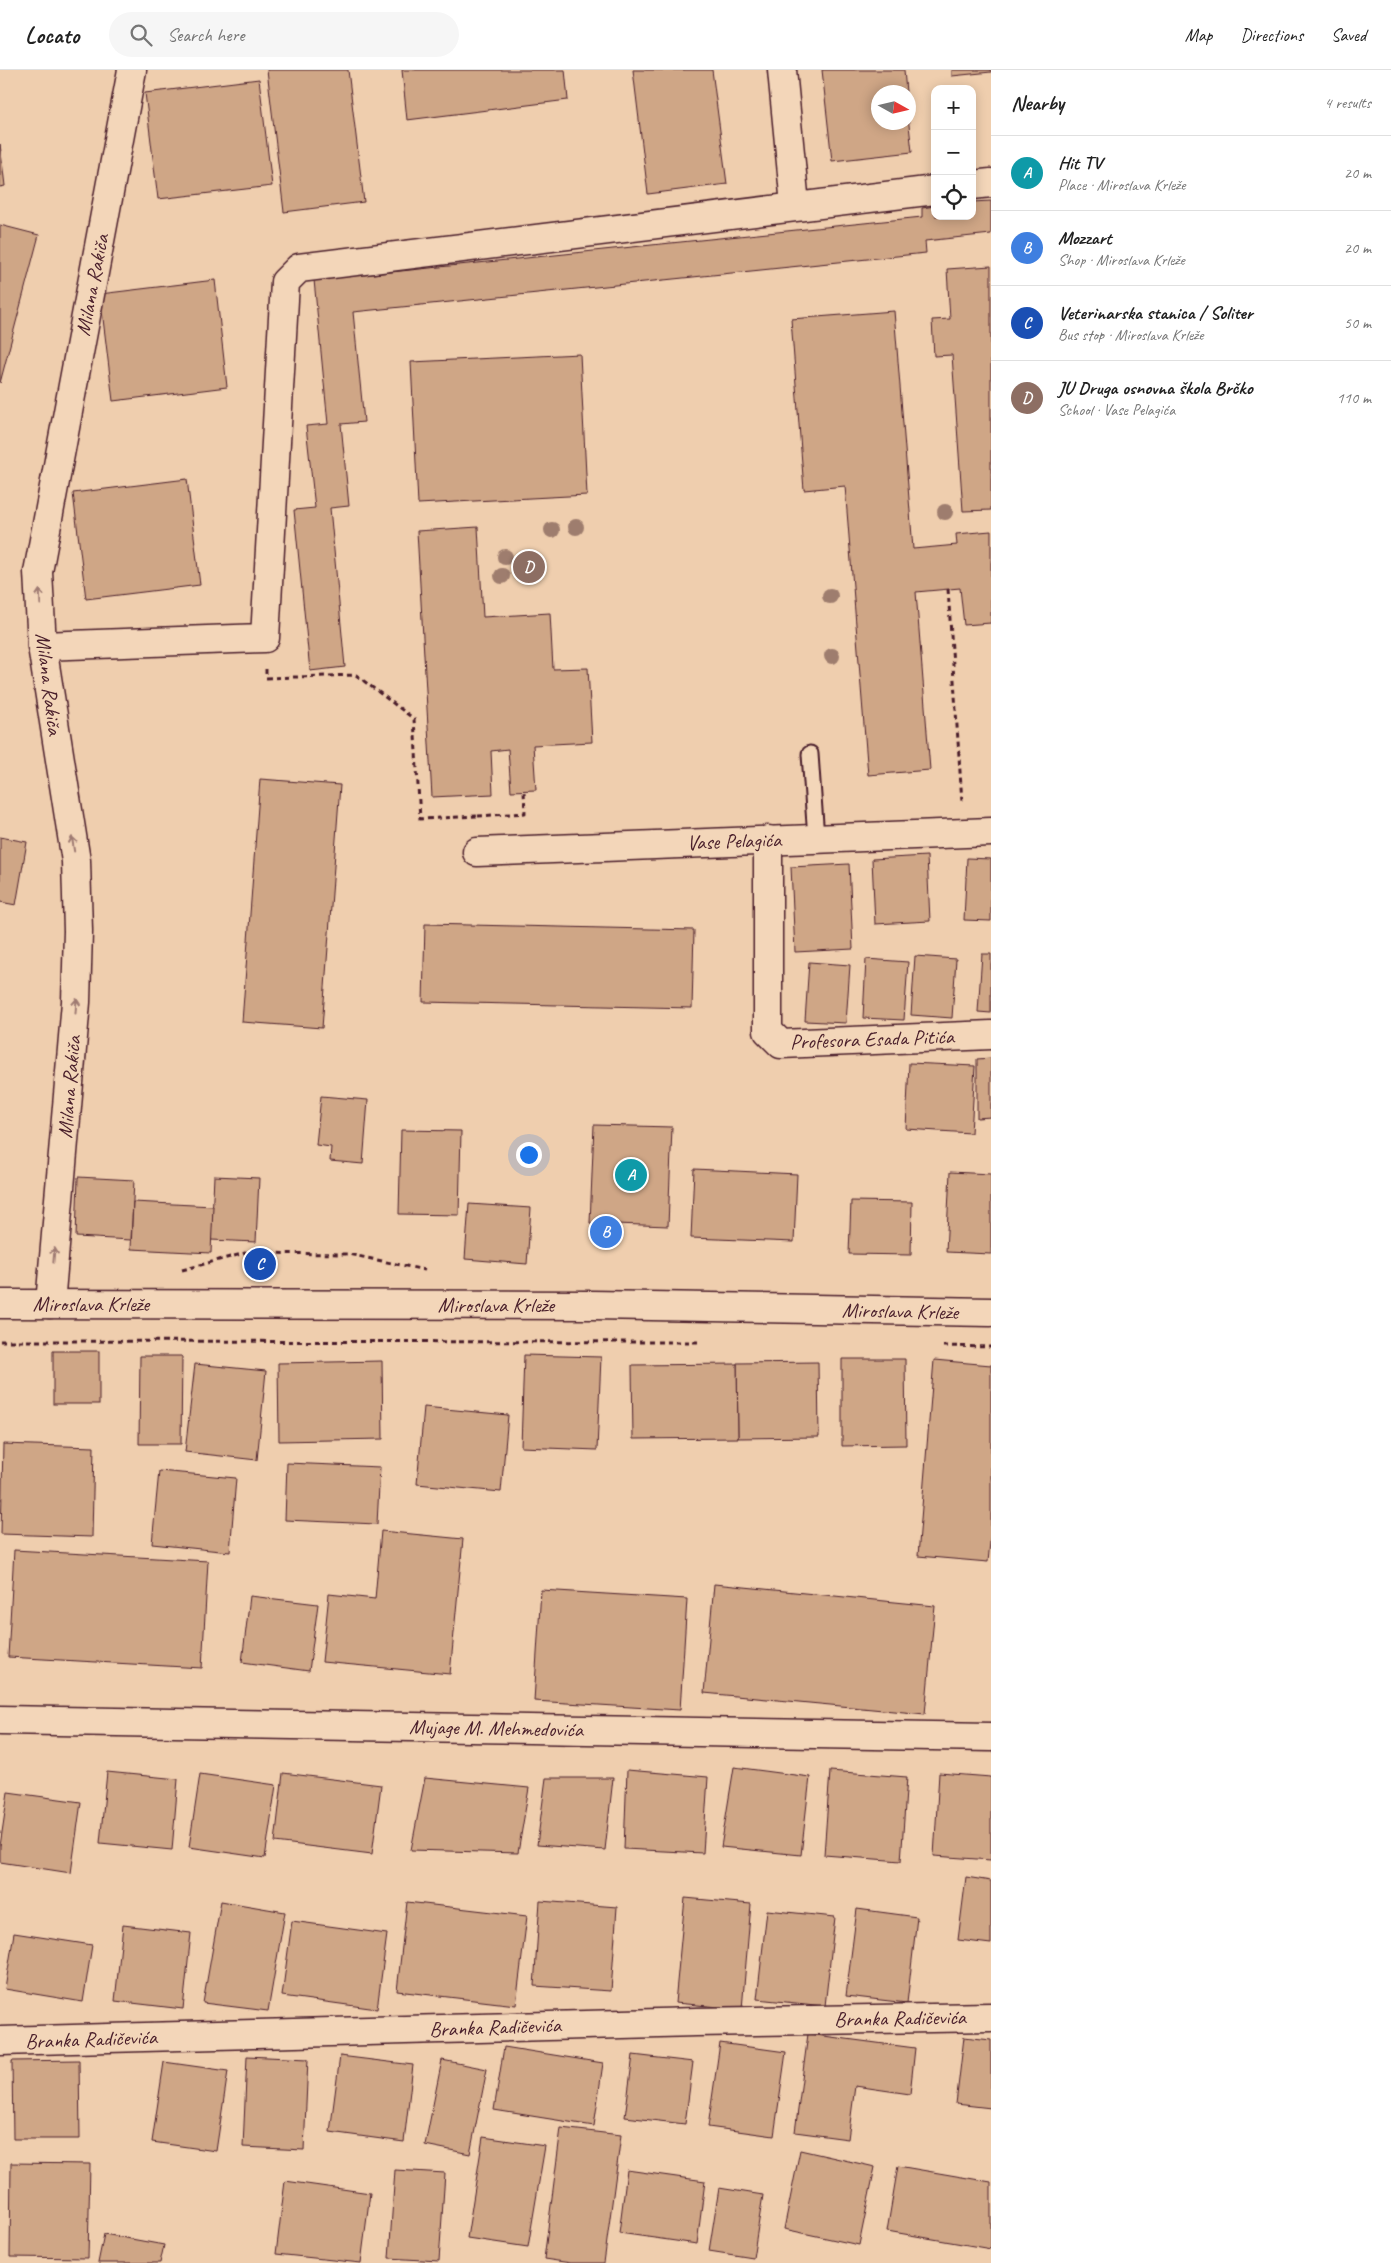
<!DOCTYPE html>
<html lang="en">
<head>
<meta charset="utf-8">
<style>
	:root { --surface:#fff; --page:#f6f6f6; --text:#222; --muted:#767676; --line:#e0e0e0; --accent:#4a1f2b }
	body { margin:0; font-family:Caveat,sans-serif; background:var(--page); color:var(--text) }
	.controls { position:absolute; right:15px; top:15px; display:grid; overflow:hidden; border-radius:10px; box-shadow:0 2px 12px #0003 }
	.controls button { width:45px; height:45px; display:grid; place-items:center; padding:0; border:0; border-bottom:1px solid var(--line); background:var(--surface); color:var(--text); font:25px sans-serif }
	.compass { position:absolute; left:871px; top:15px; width:45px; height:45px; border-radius:50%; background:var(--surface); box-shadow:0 2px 12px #0003; rotate:98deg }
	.you { position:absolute; left:528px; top:1084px; width:18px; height:18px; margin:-12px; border:4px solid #fff; border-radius:50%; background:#1a73e8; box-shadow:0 0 0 8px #1a73e833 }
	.badge { display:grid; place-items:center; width:32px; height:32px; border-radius:50%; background:var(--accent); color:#fff; font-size:16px; font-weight:700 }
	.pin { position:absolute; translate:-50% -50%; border:2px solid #fff; box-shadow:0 1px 5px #0006 }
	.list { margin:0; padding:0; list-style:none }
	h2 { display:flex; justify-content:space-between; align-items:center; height:65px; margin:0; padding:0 20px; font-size:21px }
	h2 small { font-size:16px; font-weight:400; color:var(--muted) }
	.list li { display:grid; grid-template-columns:32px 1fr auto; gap:15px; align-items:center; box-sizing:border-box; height:75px; padding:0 20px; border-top:1px solid var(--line) }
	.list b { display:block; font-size:19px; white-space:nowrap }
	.list p { margin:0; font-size:16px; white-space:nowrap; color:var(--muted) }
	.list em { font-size:16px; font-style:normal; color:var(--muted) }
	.icon { flex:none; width:28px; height:28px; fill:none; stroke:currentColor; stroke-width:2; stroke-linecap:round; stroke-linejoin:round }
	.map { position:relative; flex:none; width:991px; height:2193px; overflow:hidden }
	header { display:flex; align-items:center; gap:30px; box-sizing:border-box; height:70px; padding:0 25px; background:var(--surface); border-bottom:1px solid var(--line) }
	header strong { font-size:24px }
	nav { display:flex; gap:28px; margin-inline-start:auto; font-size:18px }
	.search { width:350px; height:45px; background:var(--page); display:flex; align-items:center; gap:12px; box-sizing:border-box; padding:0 18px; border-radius:28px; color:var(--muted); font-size:19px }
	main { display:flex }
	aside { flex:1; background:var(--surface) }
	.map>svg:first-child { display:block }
</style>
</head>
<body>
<header>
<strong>Locato</strong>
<div class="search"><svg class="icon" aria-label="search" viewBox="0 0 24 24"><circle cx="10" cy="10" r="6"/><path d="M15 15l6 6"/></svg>Search here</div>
<nav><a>Map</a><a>Directions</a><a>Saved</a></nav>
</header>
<main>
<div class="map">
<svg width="991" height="2193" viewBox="0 0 991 2193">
	<rect width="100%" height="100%" fill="#efceae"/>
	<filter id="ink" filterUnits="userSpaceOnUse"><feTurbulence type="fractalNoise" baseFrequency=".02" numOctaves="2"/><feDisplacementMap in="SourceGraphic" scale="10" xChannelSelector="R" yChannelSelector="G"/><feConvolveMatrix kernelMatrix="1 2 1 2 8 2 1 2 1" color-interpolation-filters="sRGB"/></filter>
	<g filter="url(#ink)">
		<!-- building -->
		<g fill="#cfa686" stroke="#4a1f2b">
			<polygon points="267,0 348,0 364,132 284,142"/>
			<polygon points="402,0 565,0 568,30 407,50"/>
			<polygon points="633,0 712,0 727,114 648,124"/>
			<polygon points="822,0 904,0 906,22 878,22 878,52 908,52 908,46 912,82 832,91"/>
			<polygon points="952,0 991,0 991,2 952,6"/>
			<polygon points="259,9 272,116 158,129 145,23"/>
			<polygon points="0,74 5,116 0,117"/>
			<polygon points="991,131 991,164 925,171 926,183 353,242 364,352 341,354 349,436 330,438 345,597 310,601 294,440 315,438 306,356 328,354 314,210 922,147 922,138 935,136 935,146 972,146 972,132"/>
			<polygon points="0,155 39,165 0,313"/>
			<polygon points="991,196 991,440 963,441 952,285 934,286 932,250 950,249 947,199"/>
			<polygon points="215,210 227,317 113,331 100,224"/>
			<polygon points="894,241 913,479 957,475 956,464 991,461 991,553 964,555 960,518 916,522 930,700 868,705 845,416 804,420 791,249"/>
			<polygon points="580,284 587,425 418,434 411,292"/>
			<polygon points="187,409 200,515 86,529 73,423"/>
			<polygon points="478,457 483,547 550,543 553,599 588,598 592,672 533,675 536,720 511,721 508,679 491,681 493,724 432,727 417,461"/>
			<polygon points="260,709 340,715 322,958 242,952"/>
			<polygon points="0,767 27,772 16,835 0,832"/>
			<polygon points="927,786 930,851 875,854 872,789"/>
			<polygon points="967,788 991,789 991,851 964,850"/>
			<polygon points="849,794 853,879 795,882 791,797"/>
			<polygon points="425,854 694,860 692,938 423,932"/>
			<polygon points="982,884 991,884 991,943 978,942"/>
			<polygon points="915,886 956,889 952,948 911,945"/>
			<polygon points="866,889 908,892 904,950 863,948"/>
			<polygon points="809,892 850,895 846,953 805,951"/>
			<polygon points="991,988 991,1047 977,1048 977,989"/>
			<polygon points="909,993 975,996 971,1063 906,1059"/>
			<polygon points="321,1026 368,1030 363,1094 330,1091 331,1077 316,1075"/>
			<polygon points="594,1055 672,1057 668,1156 590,1153"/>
			<polygon points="401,1060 461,1061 459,1145 399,1144"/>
			<polygon points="694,1099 797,1104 794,1172 691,1168"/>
			<polygon points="950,1102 991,1104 991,1184 946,1182"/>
			<polygon points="214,1106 259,1108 256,1172 211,1170"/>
			<polygon points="78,1107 134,1110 131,1170 76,1167"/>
			<polygon points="851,1131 912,1132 911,1185 849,1184"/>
			<polygon points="133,1132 213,1136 211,1183 131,1179"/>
			<polygon points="469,1134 531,1138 527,1194 465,1189"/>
			<rect x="53" y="1281" width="46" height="53"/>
			<polygon points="524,1285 601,1287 597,1380 521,1377"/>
			<polygon points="140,1286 182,1286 181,1374 139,1374"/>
			<polygon points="842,1289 905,1289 906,1375 842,1376"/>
			<polygon points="934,1290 991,1295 991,1462 988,1492 918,1486"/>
			<polygon points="382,1291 383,1369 279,1371 278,1293"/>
			<polygon points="818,1292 819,1367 738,1368 737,1293"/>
			<polygon points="195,1294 266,1301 257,1390 185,1382"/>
			<polygon points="737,1294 738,1368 633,1369 632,1295"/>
			<polygon points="424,1337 508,1345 501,1422 417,1414"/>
			<polygon points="3,1374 94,1377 92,1467 1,1464"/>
			<polygon points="287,1393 380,1397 377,1454 285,1450"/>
			<polygon points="159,1401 236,1408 230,1482 152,1474"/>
			<polygon points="381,1461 463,1469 450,1604 322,1592 329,1524 375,1529"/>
			<polygon points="14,1480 208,1491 202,1598 8,1587"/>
			<polygon points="714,1514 935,1536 925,1644 704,1623"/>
			<polygon points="541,1520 687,1529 680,1640 534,1631"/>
			<polygon points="250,1526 318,1534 309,1601 242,1592"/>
			<polygon points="734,1697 810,1707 801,1785 721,1777"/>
			<polygon points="627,1700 708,1707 703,1783 624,1779"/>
			<polygon points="830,1701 907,1707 901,1791 824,1785"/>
			<polygon points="107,1702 178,1709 172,1780 100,1773"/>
			<polygon points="283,1703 381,1715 372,1784 275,1772"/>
			<polygon points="939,1703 991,1707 991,1790 934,1786"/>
			<polygon points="200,1704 276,1715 265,1788 189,1777"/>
			<polygon points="425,1708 529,1718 518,1783 411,1780"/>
			<polygon points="546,1708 613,1708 605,1780 537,1775"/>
			<polygon points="8,1722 81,1732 71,1803 0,1792 0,1776"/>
			<polygon points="966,1807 991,1811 991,1874 958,1870"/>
			<polygon points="685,1828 751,1834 742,1939 675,1933"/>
			<polygon points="221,1831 285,1842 268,1941 203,1933"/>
			<polygon points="540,1831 617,1837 611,1921 534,1916"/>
			<polygon points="407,1832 527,1846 516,1935 397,1921"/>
			<polygon points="857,1839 917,1847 907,1933 846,1926"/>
			<polygon points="767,1840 835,1847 825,1936 757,1929"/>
			<polygon points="292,1851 387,1864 377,1939 282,1926"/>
			<polygon points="123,1855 191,1863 183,1939 115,1931"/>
			<polygon points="14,1863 92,1875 83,1932 5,1919"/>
			<polygon points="808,1964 915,1978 910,2024 855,2016 848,2069 795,2062"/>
			<polygon points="964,1967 991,1970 991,2038 956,2034"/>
			<polygon points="720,1973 786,1982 774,2066 708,2057"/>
			<polygon points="504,1977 603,1993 594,2056 494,2040"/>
			<polygon points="633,1985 693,1992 685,2054 625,2047"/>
			<polygon points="247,1986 308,1989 304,2080 243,2077"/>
			<polygon points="340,1986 413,1995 404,2072 330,2062"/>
			<polygon points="79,1990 80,2069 13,2069 12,1991"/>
			<polygon points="442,1990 487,1999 470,2084 425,2075"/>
			<polygon points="164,1992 228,2001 216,2081 152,2072"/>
			<polygon points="561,2058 621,2065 604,2193 571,2193 544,2189"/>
			<polygon points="483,2067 545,2076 528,2177 467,2168"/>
			<polygon points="800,2080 875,2097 859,2175 784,2159"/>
			<polygon points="11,2093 90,2094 88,2188 10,2187"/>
			<polygon points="898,2096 991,2112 991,2179 887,2161"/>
			<polygon points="395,2100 445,2103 439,2191 389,2188"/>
			<polygon points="627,2100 705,2111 697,2174 619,2163"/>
			<polygon points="285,2111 370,2123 361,2193 276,2184"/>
			<polygon points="719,2118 763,2125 753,2188 709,2181"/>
			<polygon points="104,2164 164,2175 160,2193 98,2193"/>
		</g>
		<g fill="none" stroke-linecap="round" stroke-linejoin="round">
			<!-- lane casing -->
			<g stroke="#4a1f2b" stroke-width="19">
				<polyline id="lane" points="810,684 816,768"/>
			</g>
			<!-- street casing -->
			<g stroke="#4a1f2b" stroke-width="31">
				<g id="street">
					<polyline points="782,0 795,135"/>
					<polyline points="972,115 991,113"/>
					<polyline points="42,576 265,568 285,212 299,198 935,120"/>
					<polyline points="768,770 768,961 781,974 991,965"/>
					<polyline points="477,782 991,762"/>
					<polyline points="50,1234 76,932 78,861 76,791 42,576 38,502 132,0"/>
					<polyline points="0,1650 991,1667"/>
					<polyline points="0,1971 696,1952 991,1947"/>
				</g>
			</g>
			<!-- secondary casing -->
			<g stroke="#4a1f2b" stroke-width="31">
				<polyline id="secondary" points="0,1234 592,1235 991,1242"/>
			</g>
			<!-- path -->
			<g stroke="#4a1f2b" stroke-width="3" stroke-dasharray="5 4" stroke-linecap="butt">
				<polyline points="948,519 962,732"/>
				<polyline points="266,599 266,608 356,605 414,649 420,749 478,746 478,749"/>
				<polyline points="478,746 525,743 524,721"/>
				<polyline points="182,1200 245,1183 348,1184 425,1200"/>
				<polyline points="0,1271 699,1272"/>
				<polyline points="943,1276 991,1277"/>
			</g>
			<!-- lane -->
			<use href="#lane" stroke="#f3d6b9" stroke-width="15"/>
			<!-- street -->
			<use href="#street" stroke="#f3d6b9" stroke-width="28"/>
			<!-- secondary -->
			<use href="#secondary" stroke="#f3d6b9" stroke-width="28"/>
		</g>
		<!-- trees -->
		<g fill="#9e7d6e">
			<circle cx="945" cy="442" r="8"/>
			<circle cx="576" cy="457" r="8"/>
			<circle cx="552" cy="460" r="8"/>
			<circle cx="505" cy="487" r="8"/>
			<circle cx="502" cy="506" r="8"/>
			<circle cx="830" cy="526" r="8"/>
			<circle cx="832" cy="586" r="8"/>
		</g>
		<!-- one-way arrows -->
		<defs><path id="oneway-shaft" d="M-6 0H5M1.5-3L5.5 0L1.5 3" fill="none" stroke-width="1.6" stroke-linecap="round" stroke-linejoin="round" transform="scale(1.25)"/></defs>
		<g stroke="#9e7a72">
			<use href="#oneway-shaft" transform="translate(40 527) rotate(-93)"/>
			<use href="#oneway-shaft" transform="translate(73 774) rotate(-99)"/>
			<use href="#oneway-shaft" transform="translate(76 936) rotate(-86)"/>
			<use href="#oneway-shaft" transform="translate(54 1185) rotate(-85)"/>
		</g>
	</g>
	<g text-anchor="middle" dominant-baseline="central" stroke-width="5" stroke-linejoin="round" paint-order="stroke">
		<!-- street labels -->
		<g font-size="21" fill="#4a1f2b" stroke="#f3d6b9">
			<text transform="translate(92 215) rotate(-79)">Milana Rakiča</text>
			<text transform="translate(49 614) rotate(83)">Milana Rakiča</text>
			<text transform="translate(734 771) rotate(-2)">Vase Pelagića</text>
			<text transform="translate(872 969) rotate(-2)">Profesora Esada Pitića</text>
			<text transform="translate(69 1017) rotate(-85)">Milana Rakiča</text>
			<text x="91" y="1234">Miroslava Krleže</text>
			<text x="496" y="1235">Miroslava Krleže</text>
			<text transform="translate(900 1241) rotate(1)">Miroslava Krleže</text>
			<text transform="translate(496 1658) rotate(1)">Mujage M. Mehmedovića</text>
			<text transform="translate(900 1948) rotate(-1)">Branka Radičevića</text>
			<text transform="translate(495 1957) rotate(-2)">Branka Radičevića</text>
			<text transform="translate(91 1969) rotate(-2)">Branka Radičevića</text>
		</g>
	</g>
</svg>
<div class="controls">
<button>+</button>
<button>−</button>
<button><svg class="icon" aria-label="locate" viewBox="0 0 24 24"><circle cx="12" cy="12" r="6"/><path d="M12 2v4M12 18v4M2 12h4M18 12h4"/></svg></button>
</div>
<svg class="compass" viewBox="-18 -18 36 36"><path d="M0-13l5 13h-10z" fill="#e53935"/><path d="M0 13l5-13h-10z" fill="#767676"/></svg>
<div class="you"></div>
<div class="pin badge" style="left:631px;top:1105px;background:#0f9aa8">A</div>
<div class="pin badge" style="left:606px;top:1162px;background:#3f7fe0">B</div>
<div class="pin badge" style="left:260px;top:1194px;background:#1a4fb4">C</div>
<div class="pin badge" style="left:529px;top:497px;background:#8d6e63">D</div>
</div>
<aside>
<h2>Nearby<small>4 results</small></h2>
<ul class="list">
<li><span class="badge" style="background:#0f9aa8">A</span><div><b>Hit TV</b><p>Place · Miroslava Krleže</p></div><em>20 m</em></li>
<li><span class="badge" style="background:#3f7fe0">B</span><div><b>Mozzart</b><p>Shop · Miroslava Krleže</p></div><em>20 m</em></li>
<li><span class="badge" style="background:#1a4fb4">C</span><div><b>Veterinarska stanica / Soliter</b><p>Bus stop · Miroslava Krleže</p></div><em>50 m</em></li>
<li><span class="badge" style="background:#8d6e63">D</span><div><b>JU Druga osnovna škola Brčko</b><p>School · Vase Pelagića</p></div><em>110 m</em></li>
</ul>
</aside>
</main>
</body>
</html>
